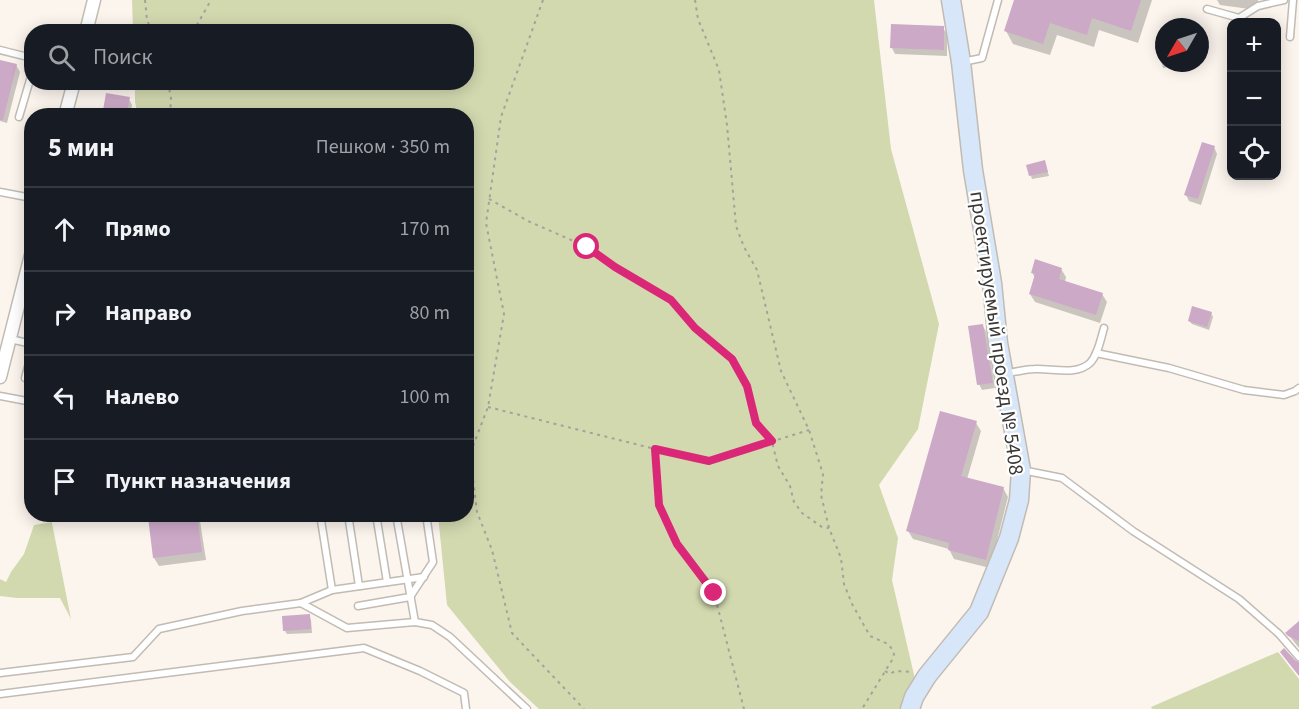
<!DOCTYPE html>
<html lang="ru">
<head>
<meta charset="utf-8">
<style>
	:root { --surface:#171b24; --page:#242831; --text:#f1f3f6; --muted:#9ea1a6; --line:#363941 }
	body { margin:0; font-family:"Source Sans 3",sans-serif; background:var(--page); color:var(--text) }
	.controls { position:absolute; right:18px; top:18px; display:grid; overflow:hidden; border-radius:12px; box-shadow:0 3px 15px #0003 }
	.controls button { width:54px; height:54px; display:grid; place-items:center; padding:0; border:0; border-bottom:2px solid var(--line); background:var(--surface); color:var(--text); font:30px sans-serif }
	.compass { position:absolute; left:1155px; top:18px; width:54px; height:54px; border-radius:50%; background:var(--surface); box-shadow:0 3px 15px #0003; rotate:231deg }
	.stop { position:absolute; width:18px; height:18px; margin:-14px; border:4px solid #db2777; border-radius:50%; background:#fff }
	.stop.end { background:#db2777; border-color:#fff; box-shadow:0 2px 6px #0008 }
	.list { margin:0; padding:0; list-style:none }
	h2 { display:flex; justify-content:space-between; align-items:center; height:78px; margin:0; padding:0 24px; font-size:26px }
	h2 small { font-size:20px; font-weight:400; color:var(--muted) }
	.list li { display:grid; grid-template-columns:39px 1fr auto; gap:18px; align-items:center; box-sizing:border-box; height:84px; padding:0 24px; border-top:2px solid var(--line) }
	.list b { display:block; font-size:22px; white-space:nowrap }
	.list em { font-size:20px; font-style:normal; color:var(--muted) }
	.icon { flex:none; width:33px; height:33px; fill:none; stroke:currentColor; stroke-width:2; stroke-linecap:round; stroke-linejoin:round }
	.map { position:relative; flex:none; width:1299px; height:709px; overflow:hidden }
	.search { position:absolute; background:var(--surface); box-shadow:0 3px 15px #0003; left:24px; top:24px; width:450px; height:66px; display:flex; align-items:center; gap:15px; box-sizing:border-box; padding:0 21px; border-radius:24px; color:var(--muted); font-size:22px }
	.panel { position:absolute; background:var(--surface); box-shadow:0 3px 15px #0003; left:24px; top:108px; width:450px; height:414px; border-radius:24px }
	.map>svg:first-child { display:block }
</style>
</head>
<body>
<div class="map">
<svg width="1299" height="709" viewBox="0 0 1299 709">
	<rect width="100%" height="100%" fill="#fcf5ee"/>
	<!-- green -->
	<g fill="#d2d9af">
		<polygon points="132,0 874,0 891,149 939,324 918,429 879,485 898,538 892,580 915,679 903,709 539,709 510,682 447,605 438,515 466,514 466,116 138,116 135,102 135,83 466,82 466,32 133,31"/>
		<polygon points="52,522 52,523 71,619 60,598 17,598 0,596 0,579 6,582 11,572 24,554 34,525"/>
		<polygon points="1278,652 1299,679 1299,709 1152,709 1151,707"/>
	</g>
	<!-- shadow -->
	<g fill="#0003">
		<polygon points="1016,0 1152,0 1138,43 1099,30 1094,47 1057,35 1050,55 1013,44 1006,31"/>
		<polygon points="1217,0 1258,0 1257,10 1220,5"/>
		<polygon points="943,28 947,34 947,56 895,54 892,48"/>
		<polygon points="1164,55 1164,63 1181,63 1181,66 1163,68 1160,56"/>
		<polygon points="0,62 16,65 20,72 7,123 0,121"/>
		<polygon points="129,99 132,105 130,116 103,116"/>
		<polygon points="1214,147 1217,154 1201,205 1189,201 1186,195"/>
		<polygon points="1028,166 1046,166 1049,176 1032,179"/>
		<polygon points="1061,269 1066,277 1065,282 1102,294 1107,302 1100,323 1035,302 1030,294 1035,278 1032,272"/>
		<polygon points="1211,313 1213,317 1209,330 1192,324 1189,321"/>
		<polygon points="982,325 986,331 995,388 982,390 979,384"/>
		<polygon points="976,423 981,431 967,479 1003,488 1008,497 990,568 954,559 949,549 913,539 908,531"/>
		<polygon points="197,514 200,521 206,560 159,566 154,558"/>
		<polygon points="309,616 311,620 312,633 287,634 285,631"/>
		<polygon points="1299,623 1299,648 1288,634"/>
	</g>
	<!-- building -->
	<g fill="#cca9c7">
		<polygon points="1014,0 1141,0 1131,31 1092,18 1087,35 1050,23 1043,44 1004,31"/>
		<polygon points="891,24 944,26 944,50 890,48"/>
		<polygon points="0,60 17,64 3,120 0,120"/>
		<polygon points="106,93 130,97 126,116 102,116"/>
		<polygon points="1202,142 1215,146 1198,199 1184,195"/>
		<polygon points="1045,160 1048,172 1029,176 1026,165"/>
		<polygon points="1035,259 1062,268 1059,279 1103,293 1096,315 1029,294 1035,274 1031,273"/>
		<polygon points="1192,306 1212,312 1207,327 1188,321"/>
		<polygon points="983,324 993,383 977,385 968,326"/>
		<polygon points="940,411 977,421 961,476 1004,487 986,560 948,550 949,543 906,531"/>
		<polygon points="167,514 197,514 202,552 153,558 148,517"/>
		<polygon points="310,614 311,629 283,631 282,616"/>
		<polygon points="1299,621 1299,641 1288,636 1285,633"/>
		<polygon points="1284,648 1295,660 1299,662 1299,676 1280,652"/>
	</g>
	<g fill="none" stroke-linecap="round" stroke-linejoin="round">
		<!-- lane casing -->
		<g stroke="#c1bbb3" stroke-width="9">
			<g id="lane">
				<polyline points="1207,9 1239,18 1258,6 1284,0"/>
				<polyline points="1290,37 1293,0"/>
				<polyline points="0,50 32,58"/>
				<polyline points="962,62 982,58 998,0"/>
				<polyline points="19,117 32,73"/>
				<polyline points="0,192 32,198"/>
				<polyline points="10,339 32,344"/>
				<polyline points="32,352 25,378 32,380"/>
				<polyline points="1096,353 1169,368 1244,390 1284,395 1295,391 1299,388"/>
				<path d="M 1007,373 C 1016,372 1026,369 1035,369 C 1052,368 1076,376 1090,363 C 1098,355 1101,338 1104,328"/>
				<polyline points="0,396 32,402"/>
				<polyline points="1022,470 1062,478 1133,531 1239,599 1279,634 1299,657"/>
				<polyline points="320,514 332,590"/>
				<polyline points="348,514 359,586"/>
				<polyline points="376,514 387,582"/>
				<polyline points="396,514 415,622"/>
				<polyline points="301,603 332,590 424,577"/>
				<polyline points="358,606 410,597 433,562 426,514"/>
				<polyline points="0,673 133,657 159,629 242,611 301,603 347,628 415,622 432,625 450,637 527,709"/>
				<polyline points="0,694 364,648 420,671 464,693 466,709"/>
			</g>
		</g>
		<!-- street casing -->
		<g stroke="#c1bbb3" stroke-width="15">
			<g id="street">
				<polyline points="86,32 94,0"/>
				<polyline points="65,116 74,82"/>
				<polyline points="0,377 32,251"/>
			</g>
		</g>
		<!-- secondary casing -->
		<g stroke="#c1bbb3" stroke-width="21">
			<polyline id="secondary" points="910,709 914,697 927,676 979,612 1009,538 1019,500 1021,470 998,343 992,283 973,170 961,62 951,0"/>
		</g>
		<!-- path -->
		<g stroke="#a6a19c" stroke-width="2" stroke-dasharray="3 4.5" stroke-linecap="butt">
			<polyline points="145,0 147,20 152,32"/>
			<polyline points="543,0 501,117 486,223 504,314 488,407 470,454 477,512 492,550 512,633 584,709"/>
			<polyline points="695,0 698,19 719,70 727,125 736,226 744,247 757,270 781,371 809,430 823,474 821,495 829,528 841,558 844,584 852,604 870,636 888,644 892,649 894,654 892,660 862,709"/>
			<polyline points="193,32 211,0"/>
			<polyline points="168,82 171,99 170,116"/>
			<polyline points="489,199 528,221 587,247 615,267 671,300 695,328 732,359 747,385 756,423 772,442 778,466 790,486 794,502 802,513 822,527 829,528"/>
			<polyline points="488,407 655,449 659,505 677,544 714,593 744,709"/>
			<polyline points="655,449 709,461 809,430"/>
			<polyline points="885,671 890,674 895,671 913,672"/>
		</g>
		<!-- lane -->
		<use href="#lane" stroke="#fff" stroke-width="6"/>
		<!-- street -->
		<use href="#street" stroke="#fff" stroke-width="12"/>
		<!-- secondary -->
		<use href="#secondary" stroke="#d7e6f9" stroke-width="18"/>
	</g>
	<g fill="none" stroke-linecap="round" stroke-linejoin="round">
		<!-- route -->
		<polyline stroke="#db2777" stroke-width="8" points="587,247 615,267 671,300 695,328 732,359 747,386 756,423 772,441 709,461 655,449 659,505 677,544 714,593"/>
	</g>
	<g text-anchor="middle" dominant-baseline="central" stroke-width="4.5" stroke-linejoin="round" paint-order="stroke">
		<!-- street labels -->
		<g font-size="21" fill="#3b3936" stroke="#fff">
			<text transform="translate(997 333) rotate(82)">проектируемый проезд № 5408</text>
		</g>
	</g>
</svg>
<div class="controls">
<button>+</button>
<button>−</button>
<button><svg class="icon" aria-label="locate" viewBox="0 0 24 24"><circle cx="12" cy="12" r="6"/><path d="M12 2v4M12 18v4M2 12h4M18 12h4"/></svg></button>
</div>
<svg class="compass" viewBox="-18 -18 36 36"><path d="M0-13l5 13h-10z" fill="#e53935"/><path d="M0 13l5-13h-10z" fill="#9ea1a6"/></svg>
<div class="stop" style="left:587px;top:247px"></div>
<div class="stop end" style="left:714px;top:593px"></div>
<div class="search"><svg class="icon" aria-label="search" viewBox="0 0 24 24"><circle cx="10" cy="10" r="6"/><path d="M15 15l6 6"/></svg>Поиск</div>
<section class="panel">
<h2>5 мин<small>Пешком · 350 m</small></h2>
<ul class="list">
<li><svg class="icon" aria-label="ahead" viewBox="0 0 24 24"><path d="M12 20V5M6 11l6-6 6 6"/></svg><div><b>Прямо</b></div><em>170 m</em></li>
<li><svg class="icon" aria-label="right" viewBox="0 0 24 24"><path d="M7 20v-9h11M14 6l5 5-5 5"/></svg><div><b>Направо</b></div><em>80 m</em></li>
<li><svg class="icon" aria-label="left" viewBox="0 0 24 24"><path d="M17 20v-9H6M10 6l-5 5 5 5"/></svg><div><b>Налево</b></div><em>100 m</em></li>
<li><svg class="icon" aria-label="arrive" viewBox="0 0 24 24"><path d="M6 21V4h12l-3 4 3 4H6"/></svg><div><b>Пункт назначения</b></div></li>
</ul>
</section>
</div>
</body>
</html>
